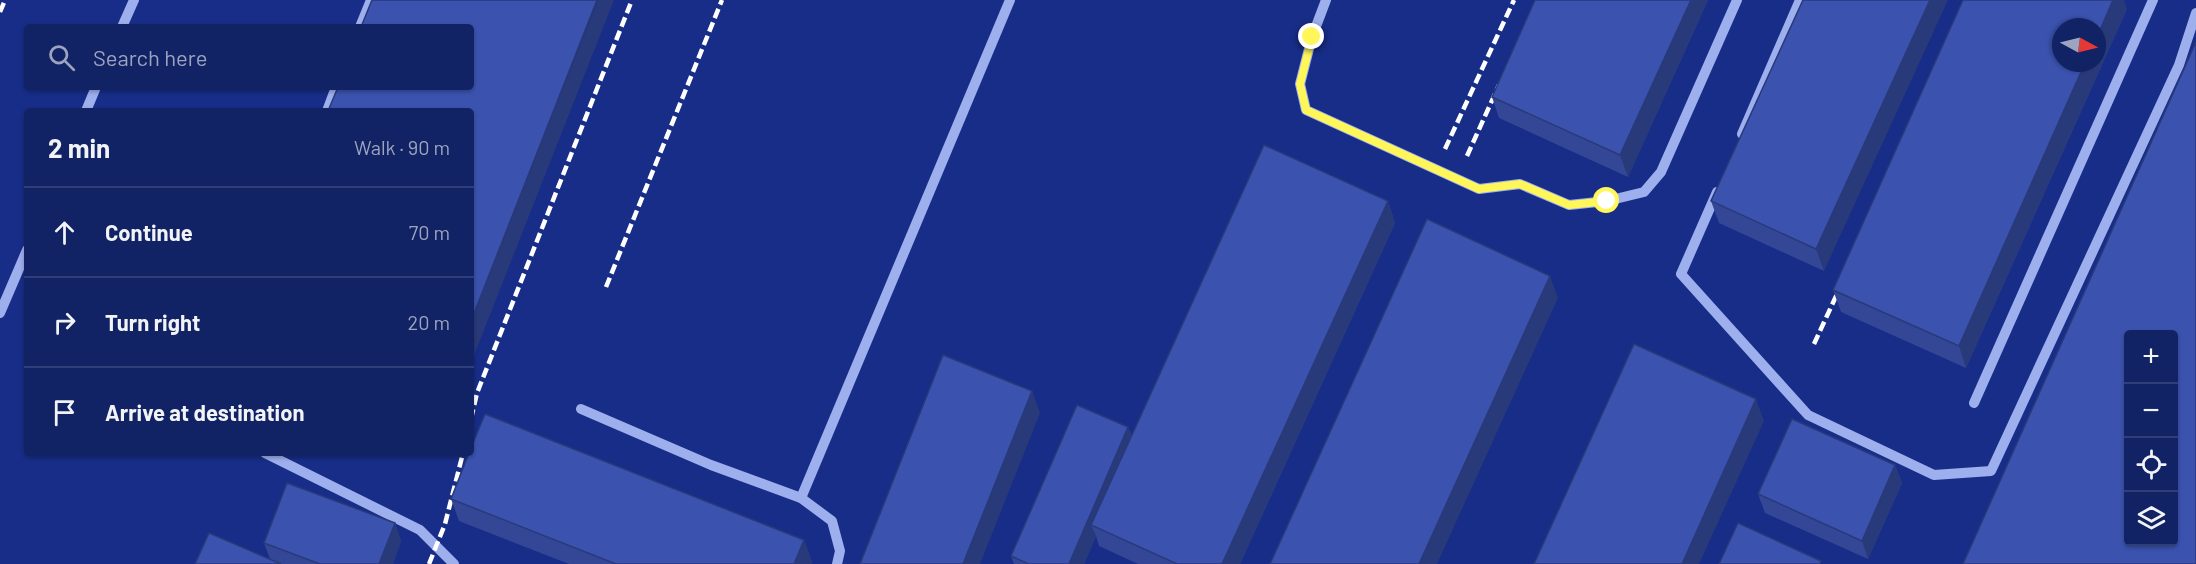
<!DOCTYPE html>
<html lang="en">
<head>
<meta charset="utf-8">
<style>
	:root { --surface:#112265; --page:#1e2f6e; --text:#f1f3f6; --muted:#9ca4bf; --line:#303f79 }
	body { margin:0; font-family:Barlow,sans-serif; background:var(--page); color:var(--text) }
	.controls { position:absolute; right:18px; bottom:18px; display:grid; overflow:hidden; border-radius:6px; box-shadow:0 2px 4px #0004 }
	.controls button { width:54px; height:54px; display:grid; place-items:center; padding:0; border:0; border-bottom:2px solid var(--line); background:var(--surface); color:var(--text); font:30px sans-serif }
	.compass { position:absolute; left:2052px; top:18px; width:54px; height:54px; border-radius:50%; background:var(--surface); box-shadow:0 2px 4px #0004; rotate:97deg }
	.stop { position:absolute; width:18px; height:18px; margin:-14px; border:4px solid #fff65a; border-radius:50%; background:#fff }
	.stop.end { background:#fff65a; border-color:#fff; box-shadow:0 2px 6px #0008 }
	.list { margin:0; padding:0; list-style:none }
	h2 { display:flex; justify-content:space-between; align-items:center; height:78px; margin:0; padding:0 24px; font-size:26px }
	h2 small { font-size:20px; font-weight:400; color:var(--muted) }
	.list li { display:grid; grid-template-columns:39px 1fr auto; gap:18px; align-items:center; box-sizing:border-box; height:90px; padding:0 24px; border-top:2px solid var(--line) }
	.list b { display:block; font-size:22px; white-space:nowrap }
	.list em { font-size:20px; font-style:normal; color:var(--muted) }
	.icon { flex:none; width:33px; height:33px; fill:none; stroke:currentColor; stroke-width:2; stroke-linecap:round; stroke-linejoin:round }
	.map { position:relative; flex:none; width:2196px; height:564px; overflow:hidden }
	.search { position:absolute; background:var(--surface); box-shadow:0 2px 4px #0004; left:24px; top:24px; width:450px; height:66px; display:flex; align-items:center; gap:15px; box-sizing:border-box; padding:0 21px; border-radius:6px; color:var(--muted); font-size:22px }
	.panel { position:absolute; background:var(--surface); box-shadow:0 2px 4px #0004; left:24px; top:108px; width:450px; height:348px; border-radius:6px }
	.map>svg:first-child { display:block }
</style>
</head>
<body>
<div class="map">
<svg width="2196" height="564" viewBox="0 0 2196 564">
	<rect width="100%" height="100%" fill="#172d87"/>
	<g fill="none" stroke-linecap="round" stroke-linejoin="round">
		<!-- minor -->
		<g stroke="#9eafee" stroke-width="10">
			<polyline points="1326,0 1312,37 1300,84 1306,110 1479,189 1520,184 1569,205 1607,201 1644,192 1661,172 1737,0"/>
			<polyline points="122,27 134,0"/>
			<polyline points="360,27 371,0"/>
			<polyline points="86,111 96,87"/>
			<polyline points="327,111 336,87"/>
			<polyline points="1742,134 1800,0"/>
			<polyline points="1717,192 1681,274 1808,415 1934,475 1991,471 2179,65 2196,13"/>
			<polyline points="0,313 27,250"/>
			<polyline points="1974,403 2153,0"/>
			<polyline points="581,409 711,465 801,498 1010,0"/>
			<polyline points="265,453 420,530 454,564"/>
			<polyline points="801,498 832,521 840,551 837,564"/>
		</g>
		<!-- rail -->
		<g stroke="#fff" stroke-width="4.5" stroke-dasharray="10 4.5" stroke-linecap="butt">
			<polyline points="0,12 5,0"/>
			<polyline points="1445,149 1514,0"/>
			<polyline points="1467,156 1499,85"/>
			<polyline points="606,287 722,0"/>
			<polyline points="1814,344 1843,281"/>
			<polyline points="471,419 477,393 632,0"/>
			<polyline points="429,564 445,524 463,453"/>
		</g>
	</g>
	<!-- wall -->
	<g fill="#334796">
		<polygon points="1708,0 1628,177 1499,118 1492,97"/>
		<polygon points="1803,0 1824,271 1719,223 1711,201"/>
		<polygon points="2127,9 1966,368 1841,312 1833,290"/>
		<polygon points="1388,201 1395,223 1240,564 1138,564 1099,546 1096,536 1084,564 1014,564 1011,556 1128,427 1132,436"/>
		<polygon points="1895,465 1902,483 1868,559 1765,513 1758,494"/>
		<polygon points="451,499 804,540 812,562 811,564 569,564 459,521"/>
		<polygon points="395,523 401,541 393,564 195,564 270,559 264,543"/>
	</g>
	<!-- shaded-wall -->
	<g fill="#293a7a">
		<polygon points="598,0 614,0 471,363 471,321"/>
		<polygon points="1691,0 1708,0 1628,177 1620,155"/>
		<polygon points="1930,0 1948,0 1824,271 1816,249"/>
		<polygon points="2113,0 2124,0 2127,9 1966,368 1959,346 2085,63 2097,63 2097,37"/>
		<polygon points="1388,201 1395,223 1240,564 1222,564"/>
		<polygon points="1550,276 1558,298 1437,564 1419,564"/>
		<polygon points="1032,391 1040,413 980,564 963,564"/>
		<polygon points="1756,399 1764,421 1699,564 1682,564"/>
		<polygon points="1128,427 1135,445 1091,525 1096,536 1084,564 1069,564"/>
		<polygon points="1895,465 1902,483 1868,559 1862,541"/>
		<polygon points="395,523 401,541 393,564 379,564"/>
		<polygon points="804,540 812,562 811,564 794,564"/>
	</g>
	<!-- building -->
	<g fill="#3b53af" stroke="#293a7a" stroke-width="1.5" fill-rule="evenodd">
		<polygon points="372,0 597,0 471,321 471,111 328,111 338,87 471,87 471,27 361,27"/>
		<polygon points="1535,0 1691,0 1620,155 1492,97"/>
		<polygon points="1803,0 1930,0 1816,249 1711,201"/>
		<polygon points="1963,0 2113,0 2097,37 2097,27 2061,27 2061,63 2085,63 1959,346 1833,290"/>
		<path d="M 2196,42 L 2196,564 L 1963,564 ZM 2128,334 L 2174,334 L 2174,542 L 2128,542 Z"/>
		<polygon points="1264,145 1388,201 1222,564 1177,564 1091,525"/>
		<polygon points="1427,219 1550,276 1419,564 1270,564"/>
		<polygon points="1634,344 1756,399 1682,564 1534,564"/>
		<polygon points="943,355 1032,391 963,564 860,564"/>
		<polygon points="1077,405 1128,427 1069,564 1029,564 1011,556"/>
		<polygon points="485,414 804,540 794,564 616,564 451,499 469,453 471,453 471,448"/>
		<polygon points="1792,419 1895,465 1862,541 1758,494"/>
		<polygon points="287,483 395,523 379,564 320,564 264,543"/>
		<polygon points="1738,523 1821,561 1820,564 1719,564"/>
		<polygon points="209,533 281,564 195,564"/>
	</g>
	<g fill="none" stroke-linecap="round" stroke-linejoin="round">
		<!-- route -->
		<polyline stroke="#fff65a" stroke-width="8" points="1312,37 1300,84 1306,110 1479,189 1520,184 1569,205 1607,201"/>
	</g>
</svg>
<div class="controls">
<button>+</button>
<button>−</button>
<button><svg class="icon" aria-label="locate" viewBox="0 0 24 24"><circle cx="12" cy="12" r="6"/><path d="M12 2v4M12 18v4M2 12h4M18 12h4"/></svg></button>
<button><svg class="icon" aria-label="layers" viewBox="0 0 24 24"><path d="M12 4l9 5-9 5-9-5zM3 14l9 5 9-5"/></svg></button>
</div>
<svg class="compass" viewBox="-18 -18 36 36"><path d="M0-13l5 13h-10z" fill="#e53935"/><path d="M0 13l5-13h-10z" fill="#9ca4bf"/></svg>
<div class="stop" style="left:1607px;top:201px"></div>
<div class="stop end" style="left:1312px;top:37px"></div>
<div class="search"><svg class="icon" aria-label="search" viewBox="0 0 24 24"><circle cx="10" cy="10" r="6"/><path d="M15 15l6 6"/></svg>Search here</div>
<section class="panel">
<h2>2 min<small>Walk · 90 m</small></h2>
<ul class="list">
<li><svg class="icon" aria-label="ahead" viewBox="0 0 24 24"><path d="M12 20V5M6 11l6-6 6 6"/></svg><div><b>Continue</b></div><em>70 m</em></li>
<li><svg class="icon" aria-label="right" viewBox="0 0 24 24"><path d="M7 20v-9h11M14 6l5 5-5 5"/></svg><div><b>Turn right</b></div><em>20 m</em></li>
<li><svg class="icon" aria-label="arrive" viewBox="0 0 24 24"><path d="M6 21V4h12l-3 4 3 4H6"/></svg><div><b>Arrive at destination</b></div></li>
</ul>
</section>
</div>
</body>
</html>
